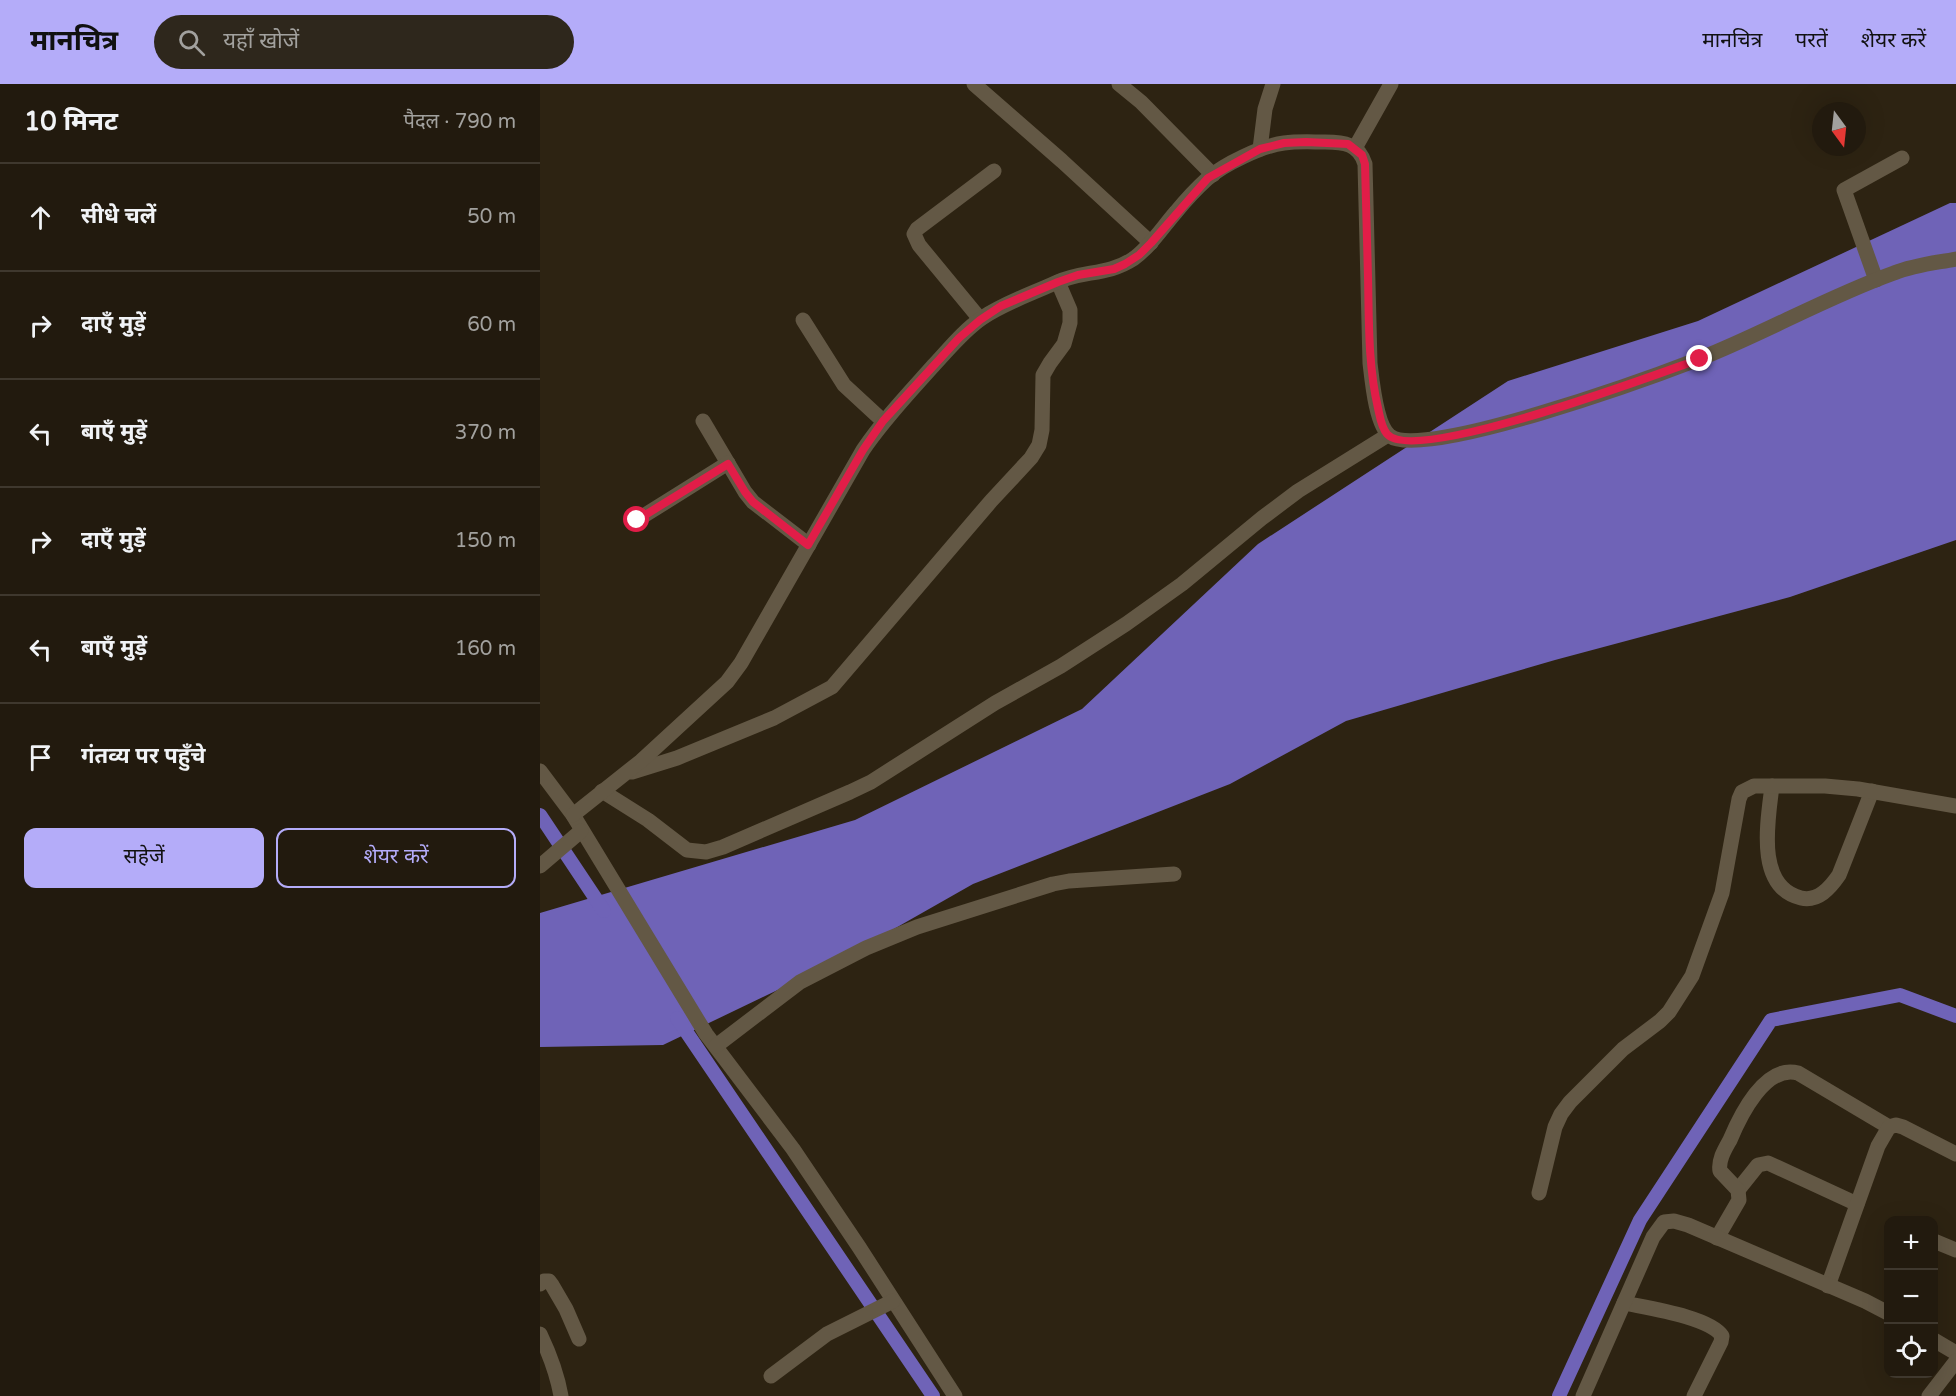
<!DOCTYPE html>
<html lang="hi">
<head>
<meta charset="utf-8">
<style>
	:root { --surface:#221a0e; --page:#2e271c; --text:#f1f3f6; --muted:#a2a19e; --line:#3f382e; --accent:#b4acf9 }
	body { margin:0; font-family:"Varela Round","Noto Sans Devanagari",sans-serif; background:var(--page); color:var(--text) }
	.controls { position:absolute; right:18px; bottom:18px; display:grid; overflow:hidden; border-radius:12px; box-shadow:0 6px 24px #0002 }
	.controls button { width:54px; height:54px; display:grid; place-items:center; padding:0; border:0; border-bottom:2px solid var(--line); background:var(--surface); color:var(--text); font:30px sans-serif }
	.compass { position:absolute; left:1272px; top:18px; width:54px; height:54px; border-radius:50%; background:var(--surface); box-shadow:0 6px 24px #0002; rotate:165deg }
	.stop { position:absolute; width:18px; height:18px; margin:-14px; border:4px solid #e11d48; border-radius:50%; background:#fff }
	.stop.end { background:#e11d48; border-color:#fff; box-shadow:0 2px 6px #0008 }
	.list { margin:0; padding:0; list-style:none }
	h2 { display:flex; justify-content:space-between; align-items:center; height:78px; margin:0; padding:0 24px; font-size:26px }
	h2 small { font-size:20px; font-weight:400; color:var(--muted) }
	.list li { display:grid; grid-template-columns:39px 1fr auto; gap:18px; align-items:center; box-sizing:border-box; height:108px; padding:0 24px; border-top:2px solid var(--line) }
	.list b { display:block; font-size:22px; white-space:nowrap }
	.list em { font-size:20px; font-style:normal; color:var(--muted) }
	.actions { display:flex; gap:12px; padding:18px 24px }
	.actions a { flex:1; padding:14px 0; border:2px solid var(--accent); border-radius:12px; text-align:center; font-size:21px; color:var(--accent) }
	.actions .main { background:var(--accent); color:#111 }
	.icon { flex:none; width:33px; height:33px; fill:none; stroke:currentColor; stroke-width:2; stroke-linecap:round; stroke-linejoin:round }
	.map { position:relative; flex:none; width:1416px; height:1312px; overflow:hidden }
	header { display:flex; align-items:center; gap:36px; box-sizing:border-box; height:84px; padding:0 30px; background:var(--accent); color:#111 }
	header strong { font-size:28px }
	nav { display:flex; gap:33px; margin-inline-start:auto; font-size:21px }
	.search { width:420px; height:54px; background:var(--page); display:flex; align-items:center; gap:15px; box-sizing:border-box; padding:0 21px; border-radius:33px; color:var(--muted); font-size:22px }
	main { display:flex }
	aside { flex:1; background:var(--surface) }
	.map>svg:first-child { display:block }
</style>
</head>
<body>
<header>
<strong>मानचित्र</strong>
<div class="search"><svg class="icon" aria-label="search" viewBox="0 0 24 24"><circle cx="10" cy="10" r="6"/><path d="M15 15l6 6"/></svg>यहाँ खोजें</div>
<nav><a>मानचित्र</a><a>परतें</a><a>शेयर करें</a></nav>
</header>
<main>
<aside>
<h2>10 मिनट<small>पैदल · 790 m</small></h2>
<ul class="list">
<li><svg class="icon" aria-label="ahead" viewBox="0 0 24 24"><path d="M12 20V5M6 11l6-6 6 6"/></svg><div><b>सीधे चलें</b></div><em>50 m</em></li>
<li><svg class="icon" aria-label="right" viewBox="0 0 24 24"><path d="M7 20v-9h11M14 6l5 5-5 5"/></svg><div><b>दाएँ मुड़ें</b></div><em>60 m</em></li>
<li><svg class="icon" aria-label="left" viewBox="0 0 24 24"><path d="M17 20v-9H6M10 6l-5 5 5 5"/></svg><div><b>बाएँ मुड़ें</b></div><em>370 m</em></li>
<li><svg class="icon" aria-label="right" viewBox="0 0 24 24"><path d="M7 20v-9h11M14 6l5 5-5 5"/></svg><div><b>दाएँ मुड़ें</b></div><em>150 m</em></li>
<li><svg class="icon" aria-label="left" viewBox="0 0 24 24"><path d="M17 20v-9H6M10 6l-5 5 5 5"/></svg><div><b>बाएँ मुड़ें</b></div><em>160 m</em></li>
<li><svg class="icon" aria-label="arrive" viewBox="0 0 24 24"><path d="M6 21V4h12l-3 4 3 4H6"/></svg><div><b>गंतव्य पर पहुँचे</b></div></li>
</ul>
<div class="actions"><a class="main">सहेजें</a><a>शेयर करें</a></div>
</aside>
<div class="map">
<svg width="1416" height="1312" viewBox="0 0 1416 1312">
	<rect width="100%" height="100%" fill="#2d2312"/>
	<!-- water -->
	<polygon fill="#6f63b7" points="1410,119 1416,119 1416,456 1250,513 1015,576 806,637 690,700 433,800 294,879 123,961 0,963 0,829 315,736 542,625 718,460 968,297 1158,237"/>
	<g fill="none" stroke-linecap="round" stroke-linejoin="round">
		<!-- canal -->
		<g stroke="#6f63b7" stroke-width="14">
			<polyline points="0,731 64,827"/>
			<polyline points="137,934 393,1312"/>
			<polyline points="1019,1312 1100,1136 1231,936 1360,911 1416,932"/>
		</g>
		<!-- minor -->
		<g stroke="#635845" stroke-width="15">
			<polyline points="434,0 522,77 611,159"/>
			<polyline points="579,0 601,18 673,91"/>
			<polyline points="815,64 851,0"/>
			<polyline points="720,65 725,25 733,0"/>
			<polyline points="1336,196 1304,106 1362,74"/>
			<polyline points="440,235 379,161 374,150 377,145 454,87"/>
			<polyline points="263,236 304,301 343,337"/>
			<polyline points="163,337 205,408 213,418 269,461"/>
			<polyline points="97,436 188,379"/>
			<polyline points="0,687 33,731 166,950 253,1065 319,1163 415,1312"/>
			<polyline points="92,688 137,674 234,634 292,603 451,417 491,374 499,361 502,346 503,291 510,279 524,260 530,239 530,226 518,198"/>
			<path d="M 1232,702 C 1228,736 1215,803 1261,814 C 1278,818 1290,804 1299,791 L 1332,707"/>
			<polyline points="62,707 108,736 147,766 166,768 183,763 310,708 331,698 455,619 521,582 586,540 642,500 722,434 758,407 848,351"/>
			<path d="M 33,731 L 101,677 L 187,598 L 201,579 L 323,366 C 344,335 369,309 393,282 C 409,265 423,247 442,234 C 464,219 491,210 515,199 C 542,186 567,192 593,175 C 610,163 622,144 636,128 C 645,117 656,105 667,95 C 684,80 722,62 744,59 C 758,57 772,58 785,58 C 804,58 819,60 825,80 L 830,279 C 832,296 836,342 850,352 C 883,377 1115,292 1159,275 C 1225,249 1287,213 1354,189 C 1374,181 1395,179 1416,175"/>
			<polyline points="0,782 41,747"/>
			<polyline points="176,962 260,898 326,864 377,843 513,800 529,797 634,790"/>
			<polyline points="1198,1106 1218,1081 1228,1079 1317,1120"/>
			<polyline points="999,1109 1015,1043 1021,1030 1030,1018 1083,965 1120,937 1129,928 1152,892 1182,809 1199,715 1202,708 1214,702 1285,702 1318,705 1416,722"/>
			<path d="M 1177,1154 L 1199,1116 L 1198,1106 L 1180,1087 C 1178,1076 1185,1065 1190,1056 C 1200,1032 1225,980 1258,989 L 1349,1043"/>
			<polyline points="1394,1157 1416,1166"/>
			<polyline points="0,1200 4,1197 9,1197 12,1201 26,1225 39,1255"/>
			<polyline points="1288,1202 1338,1062 1349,1043 1356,1041 1363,1043 1416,1070"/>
			<path d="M 1084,1219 C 1107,1224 1170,1233 1182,1252 L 1181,1258 L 1154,1312"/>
			<path d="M 0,1250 C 10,1271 17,1289 21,1312"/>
			<polyline points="1394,1256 1416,1269"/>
			<polyline points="231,1292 287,1250 353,1217"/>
			<polyline points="1043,1312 1113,1153 1124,1138 1134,1137 1148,1141 1325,1217 1348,1229"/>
			<polyline points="1389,1312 1416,1277"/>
		</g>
	</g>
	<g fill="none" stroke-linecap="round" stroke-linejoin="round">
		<!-- route -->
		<path stroke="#e11d48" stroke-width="8" d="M 97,436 L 188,380 L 205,408 L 213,418 L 268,461 L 323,366 L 343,337 L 419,254 L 440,236 L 461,222 L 518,198 L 538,191 L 574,185 L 585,180 L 599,171 L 611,159 L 668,94 L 720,65 L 744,59 L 766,58 L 808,60 L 822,71 L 825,80 C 826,118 827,155 828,193 C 829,237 828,281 838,324 C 840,333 841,343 847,350 C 874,382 1117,290 1160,275"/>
	</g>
</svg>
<div class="controls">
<button>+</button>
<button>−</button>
<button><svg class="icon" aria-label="locate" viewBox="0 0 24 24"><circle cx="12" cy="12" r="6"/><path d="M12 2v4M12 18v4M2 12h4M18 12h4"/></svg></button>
</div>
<svg class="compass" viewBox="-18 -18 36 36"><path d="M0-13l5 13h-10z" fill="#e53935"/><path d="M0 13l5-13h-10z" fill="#a2a19e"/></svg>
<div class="stop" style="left:97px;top:436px"></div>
<div class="stop end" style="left:1160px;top:275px"></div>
</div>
</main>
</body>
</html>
